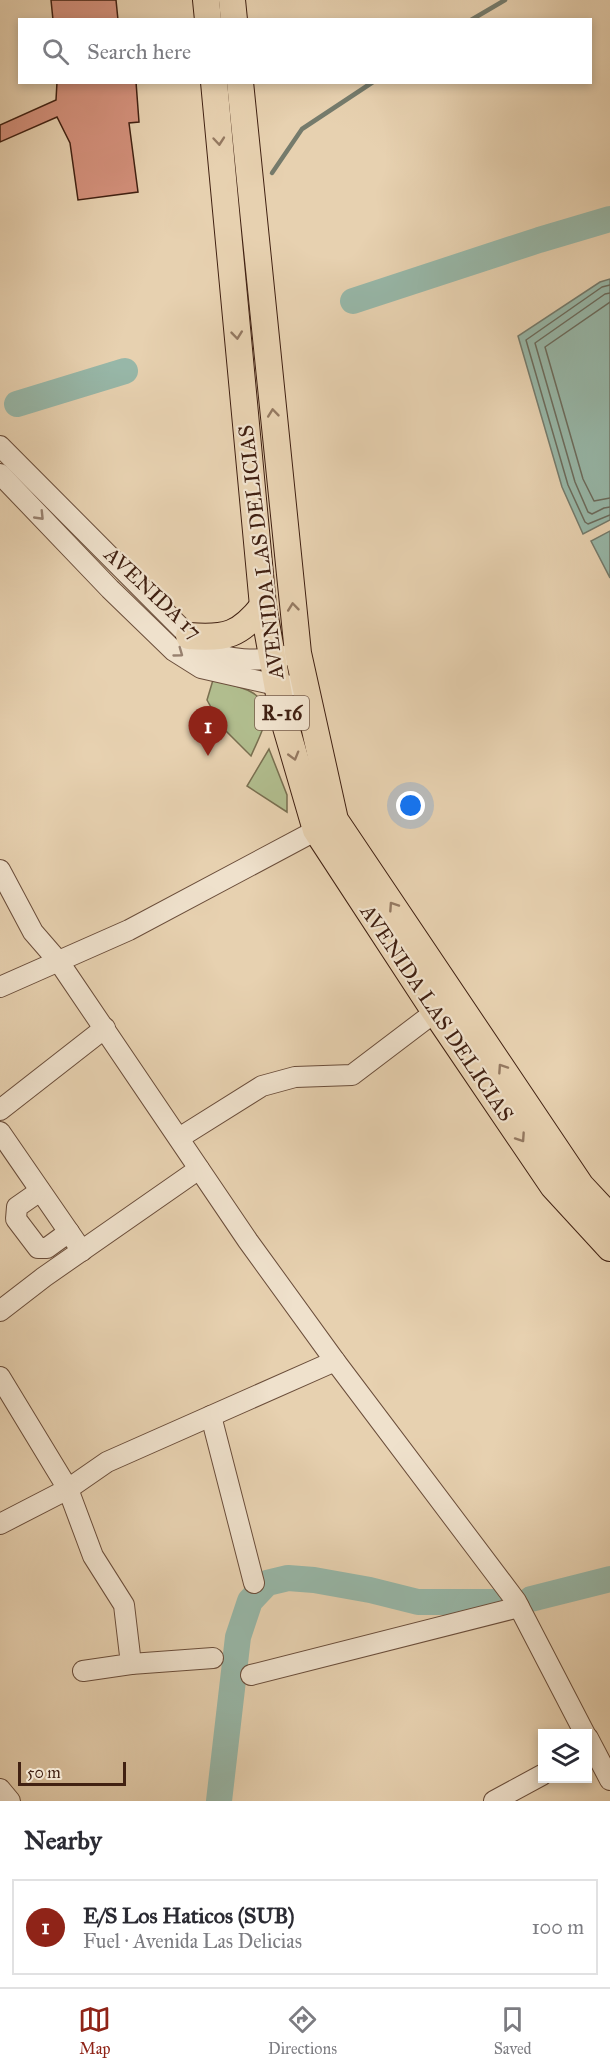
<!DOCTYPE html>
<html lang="en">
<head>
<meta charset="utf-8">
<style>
	:root { --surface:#fff; --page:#f7f7f7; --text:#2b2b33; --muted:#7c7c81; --line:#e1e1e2; --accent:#8f2418 }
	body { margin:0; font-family:"IM FELL Great Primer",serif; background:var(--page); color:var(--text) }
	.controls { position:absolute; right:18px; bottom:18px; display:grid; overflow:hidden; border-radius:0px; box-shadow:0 3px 9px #0003 }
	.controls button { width:54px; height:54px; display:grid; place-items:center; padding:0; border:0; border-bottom:2px solid var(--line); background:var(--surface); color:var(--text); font:30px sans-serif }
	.scale { position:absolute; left:18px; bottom:15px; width:108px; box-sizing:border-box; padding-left:6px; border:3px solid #412112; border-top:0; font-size:16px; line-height:21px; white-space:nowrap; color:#412112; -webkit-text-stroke:4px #efe1cc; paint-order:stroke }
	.you { position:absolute; left:411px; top:806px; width:21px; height:21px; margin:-15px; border:4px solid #fff; border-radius:50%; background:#1a73e8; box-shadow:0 0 0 9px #1a73e833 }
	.badge { display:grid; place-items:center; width:39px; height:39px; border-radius:50%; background:var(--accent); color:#fff; font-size:20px; font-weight:700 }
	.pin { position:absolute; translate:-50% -50px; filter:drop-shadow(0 2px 3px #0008) }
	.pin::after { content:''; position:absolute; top:32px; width:21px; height:18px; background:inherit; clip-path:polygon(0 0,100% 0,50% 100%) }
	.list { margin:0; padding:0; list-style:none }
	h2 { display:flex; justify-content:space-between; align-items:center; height:78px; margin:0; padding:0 24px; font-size:26px }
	h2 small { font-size:20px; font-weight:400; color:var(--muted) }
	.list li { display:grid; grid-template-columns:39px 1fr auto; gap:18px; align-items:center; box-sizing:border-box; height:96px; margin:0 12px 12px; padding:0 12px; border:2px solid var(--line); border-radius:0px }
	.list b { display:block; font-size:22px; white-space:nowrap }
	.list p { margin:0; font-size:20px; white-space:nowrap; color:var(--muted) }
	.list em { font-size:20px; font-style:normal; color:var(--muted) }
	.icon { flex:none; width:33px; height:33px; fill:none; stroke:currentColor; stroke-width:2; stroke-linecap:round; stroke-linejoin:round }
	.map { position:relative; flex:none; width:610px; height:1801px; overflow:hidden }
	.search { position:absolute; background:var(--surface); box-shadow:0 3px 9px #0003; left:18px; right:18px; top:18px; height:66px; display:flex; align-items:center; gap:15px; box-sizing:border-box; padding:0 21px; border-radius:0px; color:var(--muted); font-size:22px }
	.sheet { height:186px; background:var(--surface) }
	nav { display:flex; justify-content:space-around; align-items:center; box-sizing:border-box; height:84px; border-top:2px solid var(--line); background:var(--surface); font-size:16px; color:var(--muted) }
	nav a { display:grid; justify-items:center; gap:3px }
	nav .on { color:var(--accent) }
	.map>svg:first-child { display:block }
</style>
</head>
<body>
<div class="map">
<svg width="610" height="1801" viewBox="0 0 610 1801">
	<rect width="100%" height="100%" fill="#e7d1b0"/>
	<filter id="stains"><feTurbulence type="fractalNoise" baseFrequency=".00333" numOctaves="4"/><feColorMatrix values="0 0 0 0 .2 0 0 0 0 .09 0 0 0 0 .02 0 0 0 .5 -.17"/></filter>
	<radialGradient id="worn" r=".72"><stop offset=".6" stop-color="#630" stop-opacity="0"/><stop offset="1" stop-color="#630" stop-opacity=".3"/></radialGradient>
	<!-- green -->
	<g fill="#b1bd8e" stroke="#796f50" stroke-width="1.5">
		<path d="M 213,680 C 233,686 267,689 266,716 C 266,726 255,746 251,756 L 222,727 L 207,700 Z"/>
		<polygon points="269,749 287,795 287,812 247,786"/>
	</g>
	<!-- water -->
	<g fill="#97b7a8" stroke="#757b6c" stroke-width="1.5">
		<polygon points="610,279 610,520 583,534 562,487 518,336 600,282"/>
		<polygon points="610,531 610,578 591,541"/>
	</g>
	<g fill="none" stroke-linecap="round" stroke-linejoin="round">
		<!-- shore -->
		<g stroke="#6c6c5d" stroke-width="1.5">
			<polyline points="610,285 602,287 526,340 568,485 585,522 588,524 610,515"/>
			<polyline points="610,293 605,294 535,343 575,482 588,512 592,514 604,508 610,507"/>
			<polyline points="610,302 545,347 583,479 594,501 610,498"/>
		</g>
		<!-- stream -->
		<g stroke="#757b6c" stroke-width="4.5">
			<polyline points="471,20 505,0"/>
			<polyline points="272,173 302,129 373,82"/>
		</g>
		<!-- river -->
		<g stroke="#97b7a8" stroke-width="26">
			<polyline points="353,301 539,240 610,219"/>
			<polyline points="17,404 125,371"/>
			<polyline points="531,1599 610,1579"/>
			<polyline points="219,1801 238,1637 250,1601 267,1583 288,1578 314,1580 370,1590 418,1602 509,1602"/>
		</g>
	</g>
	<!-- building -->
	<g fill="#d3907b" stroke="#412112" stroke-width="1.5">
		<polygon points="51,0 116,0 118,20 53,20"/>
		<polygon points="57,82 136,82 139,122 129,123 138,192 78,200 70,143 57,117 0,142 0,125 56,100"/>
	</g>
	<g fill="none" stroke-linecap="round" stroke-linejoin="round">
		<!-- minor casing -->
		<g stroke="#6a4d3a" stroke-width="22">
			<g id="minor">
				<path d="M 0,446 L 189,636 C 194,640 199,645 204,648 C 225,661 261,662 284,656"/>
				<polyline points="0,474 110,589 174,651 201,668 276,685 305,686"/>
				<polyline points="0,870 33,932 59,962 248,1241 335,1361 516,1601 585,1734"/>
				<polyline points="0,987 129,930 328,824"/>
				<polyline points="0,1110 105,1028"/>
				<polyline points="0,1132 82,1251"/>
				<polyline points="179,1138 262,1086 295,1077 352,1075 435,1012"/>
				<polyline points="40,1191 17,1207 16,1219 38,1248 47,1248 69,1232"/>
				<polyline points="0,1311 44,1277 199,1169"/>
				<polyline points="0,1377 68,1489 93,1556 124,1605 131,1664 83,1671"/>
				<polyline points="211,1416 254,1583"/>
				<polyline points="0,1524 68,1489 107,1462 335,1361"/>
				<polyline points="131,1664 213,1658"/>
				<polyline points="251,1675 519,1607"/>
				<polyline points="588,1738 610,1780"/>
				<polyline points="0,1789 10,1801"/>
				<polyline points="494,1801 542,1775"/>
			</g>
		</g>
		<!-- major casing -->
		<g stroke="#412112" stroke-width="28">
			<g id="major">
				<polyline points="206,0 208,20"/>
				<polyline points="232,0 234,20"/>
				<polyline points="214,82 263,606 283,717 316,830 435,1012 553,1186 610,1248"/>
				<polyline points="240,82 298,653 335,820 581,1186 610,1217"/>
				<path d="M 189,636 C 226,639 240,635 263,606"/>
			</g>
		</g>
		<!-- minor -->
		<use href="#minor" stroke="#efe1cc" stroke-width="20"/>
		<!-- major -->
		<use href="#major" stroke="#e7d1b0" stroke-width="26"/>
	</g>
	<!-- one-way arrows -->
	<defs><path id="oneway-chevron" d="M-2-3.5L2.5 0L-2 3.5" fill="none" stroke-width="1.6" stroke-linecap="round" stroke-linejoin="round" transform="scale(1.5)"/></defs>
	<g stroke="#947961">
		<use href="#oneway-chevron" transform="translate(219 141) rotate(85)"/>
		<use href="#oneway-chevron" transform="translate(237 335) rotate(84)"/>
		<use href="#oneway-chevron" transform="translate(273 413) rotate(-96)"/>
		<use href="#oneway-chevron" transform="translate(293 607) rotate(-96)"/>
		<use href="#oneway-chevron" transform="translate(294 756) rotate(74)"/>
		<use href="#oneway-chevron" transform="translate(393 906) rotate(-124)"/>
		<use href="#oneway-chevron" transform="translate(502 1068) rotate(-124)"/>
		<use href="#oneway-chevron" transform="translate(521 1138) rotate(56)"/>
	</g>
	<g stroke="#98816f">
		<use href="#oneway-chevron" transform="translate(40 516) rotate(46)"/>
		<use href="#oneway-chevron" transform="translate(179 653) rotate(36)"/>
	</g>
	<g text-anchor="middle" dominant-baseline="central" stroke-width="4.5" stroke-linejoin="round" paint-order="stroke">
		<!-- shield labels -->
		<rect fill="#efe1cc" stroke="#755b4a" stroke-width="1.5" x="255" y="696" width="54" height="34" rx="4.5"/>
		<g font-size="20" font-weight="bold" fill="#412112">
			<text x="282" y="713">R-16</text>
		</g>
		<!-- street labels -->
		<g font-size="21" fill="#412112" stroke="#efe1cc">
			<text transform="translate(261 552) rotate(-97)">AVENIDA LAS DELICIAS</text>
			<text transform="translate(153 593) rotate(43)">AVENIDA 17</text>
			<text transform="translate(437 1013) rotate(56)">AVENIDA LAS DELICIAS</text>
		</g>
	</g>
	<rect width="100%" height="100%" filter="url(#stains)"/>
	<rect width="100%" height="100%" fill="url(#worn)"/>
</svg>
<div class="controls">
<button><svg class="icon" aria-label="layers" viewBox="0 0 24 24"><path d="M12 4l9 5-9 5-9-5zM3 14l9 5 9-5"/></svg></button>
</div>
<div class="scale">50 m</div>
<div class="you"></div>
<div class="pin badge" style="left:208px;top:756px">1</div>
<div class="search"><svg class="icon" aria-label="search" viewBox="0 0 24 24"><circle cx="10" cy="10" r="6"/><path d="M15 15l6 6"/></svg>Search here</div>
</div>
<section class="sheet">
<h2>Nearby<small></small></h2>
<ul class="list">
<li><span class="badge">1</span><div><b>E/S Los Haticos (SUB)</b><p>Fuel · Avenida Las Delicias</p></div><em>100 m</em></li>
</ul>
</section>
<nav>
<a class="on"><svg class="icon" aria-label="map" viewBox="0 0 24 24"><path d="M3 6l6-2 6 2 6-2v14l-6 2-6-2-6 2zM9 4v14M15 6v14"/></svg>Map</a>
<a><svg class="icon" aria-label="directions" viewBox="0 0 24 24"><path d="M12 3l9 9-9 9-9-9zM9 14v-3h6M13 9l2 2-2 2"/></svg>Directions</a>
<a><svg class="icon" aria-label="saved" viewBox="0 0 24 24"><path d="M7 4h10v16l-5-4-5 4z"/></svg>Saved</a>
</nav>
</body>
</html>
